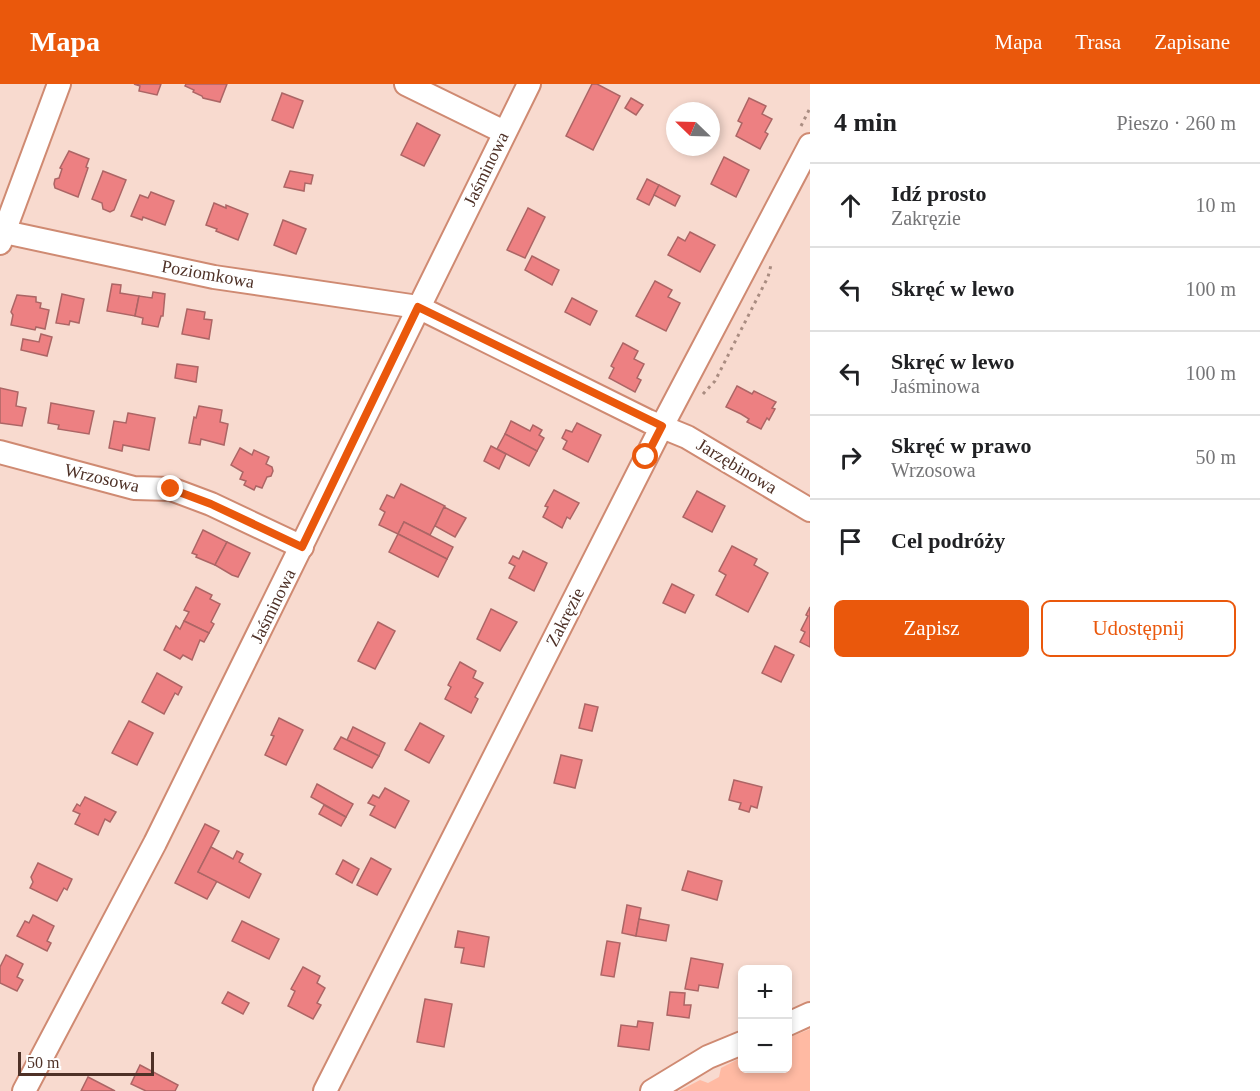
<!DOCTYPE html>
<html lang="pl">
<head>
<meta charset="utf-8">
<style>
	:root { --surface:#fff; --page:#f2f2f2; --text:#202124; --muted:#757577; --line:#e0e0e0; --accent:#ea580c }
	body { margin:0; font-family:Georgia,serif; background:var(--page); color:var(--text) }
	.controls { position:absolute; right:18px; bottom:18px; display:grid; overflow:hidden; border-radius:9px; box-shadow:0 3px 9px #0003 }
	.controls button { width:54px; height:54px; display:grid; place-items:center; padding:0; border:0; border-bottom:2px solid var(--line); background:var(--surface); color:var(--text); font:30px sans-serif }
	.compass { position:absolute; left:666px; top:18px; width:54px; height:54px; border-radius:50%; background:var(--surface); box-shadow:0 3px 9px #0003; rotate:293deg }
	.scale { position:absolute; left:18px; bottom:15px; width:136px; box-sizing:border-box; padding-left:6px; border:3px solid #4e3127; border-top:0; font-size:16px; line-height:21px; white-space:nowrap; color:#4e3127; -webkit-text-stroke:4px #fff; paint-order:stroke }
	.stop { position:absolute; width:18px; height:18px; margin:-14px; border:4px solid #ea580c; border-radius:50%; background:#fff }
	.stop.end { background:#ea580c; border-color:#fff; box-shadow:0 2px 6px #0008 }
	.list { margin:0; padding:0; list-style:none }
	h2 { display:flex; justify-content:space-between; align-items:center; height:78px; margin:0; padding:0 24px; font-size:26px }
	h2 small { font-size:20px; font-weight:400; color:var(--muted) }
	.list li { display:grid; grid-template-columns:39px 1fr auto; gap:18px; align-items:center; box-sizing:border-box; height:84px; padding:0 24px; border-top:2px solid var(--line) }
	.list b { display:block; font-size:22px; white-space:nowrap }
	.list p { margin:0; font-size:20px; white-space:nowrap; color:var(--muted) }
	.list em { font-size:20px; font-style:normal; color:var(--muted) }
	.actions { display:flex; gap:12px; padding:18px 24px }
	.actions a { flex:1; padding:14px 0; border:2px solid var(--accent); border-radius:9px; text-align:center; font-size:21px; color:var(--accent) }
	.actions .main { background:var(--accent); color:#fff }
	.icon { flex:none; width:33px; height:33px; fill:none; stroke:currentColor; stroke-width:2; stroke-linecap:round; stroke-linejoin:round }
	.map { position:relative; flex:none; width:810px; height:1007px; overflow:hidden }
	header { display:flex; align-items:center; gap:36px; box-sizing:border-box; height:84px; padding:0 30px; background:var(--accent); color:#fff }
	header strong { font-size:28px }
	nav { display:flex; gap:33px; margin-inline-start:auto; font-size:21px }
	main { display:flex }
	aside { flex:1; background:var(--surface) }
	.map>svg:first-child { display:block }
</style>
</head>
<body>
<header>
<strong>Mapa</strong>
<nav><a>Mapa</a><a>Trasa</a><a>Zapisane</a></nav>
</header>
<main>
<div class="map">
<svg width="810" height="1007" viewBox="0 0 810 1007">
	<rect width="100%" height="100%" fill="#f8dacf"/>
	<!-- green -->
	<polygon fill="#ffbaa3" points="810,945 810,1007 679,1007 700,996 708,999 719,993 721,984 742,973 742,984 788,984 788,954"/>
	<!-- building -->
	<g fill="#ed8082" stroke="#ac6565" stroke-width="1.5">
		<polygon points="134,0 161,0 157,11 139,7 140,2"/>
		<polygon points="186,0 227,0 220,18 203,14 202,12 193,8 194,6 185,2"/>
		<polygon points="592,0 597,0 620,12 593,66 566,52"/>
		<polygon points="282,9 303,17 293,44 272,36"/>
		<polygon points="631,14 643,21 636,31 625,24"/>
		<polygon points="749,14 766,22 762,30 772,35 765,48 768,50 760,65 736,52 742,39 738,37"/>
		<polygon points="417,39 440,51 424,82 401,71"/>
		<polygon points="69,67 89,75 86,83 88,84 78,113 55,104 54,100 55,95 59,94 62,85 60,84"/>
		<polygon points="724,73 749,86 736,113 711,100"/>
		<polygon points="103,87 126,96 114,126 110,128 103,125 102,119 92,115"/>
		<polygon points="290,87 313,91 311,100 305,99 304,107 284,103"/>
		<polygon points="647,95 659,101 649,121 637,115"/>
		<polygon points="659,101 680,112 675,122 654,111"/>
		<polygon points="151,108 174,117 165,141 143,133 142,136 131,132 140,111 148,114"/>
		<polygon points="214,119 226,124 226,121 248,130 238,156 216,147 217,145 206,141"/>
		<polygon points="528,124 545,133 525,174 507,166"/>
		<polygon points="283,136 306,145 296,170 274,161"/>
		<polygon points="690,148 715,161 700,188 668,171 678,153 685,157"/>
		<polygon points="532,172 559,186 552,201 525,186"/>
		<polygon points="655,197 672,206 668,213 680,219 666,247 636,232"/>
		<polygon points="112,200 121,201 120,209 139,212 135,232 107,227"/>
		<polygon points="153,208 165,210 163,232 161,232 158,243 142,240 143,234 135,232 139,212 152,214"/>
		<polygon points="62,210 84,215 79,239 70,237 69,241 56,239"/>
		<polygon points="17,211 36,213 36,218 41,219 40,224 49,226 45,245 36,243 35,246 11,241 13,231 11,228"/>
		<polygon points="572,214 597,227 590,241 565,228"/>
		<polygon points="187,225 205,228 204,235 212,236 209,255 182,250"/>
		<polygon points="41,250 52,253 47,272 21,266 23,255 39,258"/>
		<polygon points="623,259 638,267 634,275 644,280 637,294 641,296 635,308 609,294 614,284 611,282"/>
		<polygon points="177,280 198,283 196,298 175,294"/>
		<polygon points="737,302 752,310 754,307 776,318 772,324 775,325 769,336 767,334 761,345 747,338 749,335 741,330 726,323"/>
		<polygon points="0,304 18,308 16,322 26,324 22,342 0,339"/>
		<polygon points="51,319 94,327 89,350 58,345 59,341 48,339"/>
		<polygon points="199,322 222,326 220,338 228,340 224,361 201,355 200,361 189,359 194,333 196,334"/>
		<polygon points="128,329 155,334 149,366 123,361 122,367 109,364 114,337 126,339"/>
		<polygon points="511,337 530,347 533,341 542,346 539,351 544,354 537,367 505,350"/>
		<polygon points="577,339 601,351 588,378 563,365 567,357 562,354 566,346 572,348"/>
		<polygon points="505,350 537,367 529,382 497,365"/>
		<polygon points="491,362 506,370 499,385 484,377"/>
		<polygon points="240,364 252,371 254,366 269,373 266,380 272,383 273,387 271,392 267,393 262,404 256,402 254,406 244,401 246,397 240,395 243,388 231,381"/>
		<polygon points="401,400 445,422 430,451 404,438 398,450 379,441 385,428 380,425 387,411 394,414"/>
		<polygon points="554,406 579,419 570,435 567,433 562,444 543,433 548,423 545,422"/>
		<polygon points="697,407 725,422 712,448 683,433"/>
		<polygon points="444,423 466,434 455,453 435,442"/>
		<polygon points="404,438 453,463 447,475 398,450"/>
		<polygon points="203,446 227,458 215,481 196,473 197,471 192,469"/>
		<polygon points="398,450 447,475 438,493 389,468"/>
		<polygon points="227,458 250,469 238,493 232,491 215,481"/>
		<polygon points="732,462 757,475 754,481 768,489 748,528 716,511 726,491 719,487"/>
		<polygon points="523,467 547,479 534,507 509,494 515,482 509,479 513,472 519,475"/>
		<polygon points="672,500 694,511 685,529 663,519"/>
		<polygon points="196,503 212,511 210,515 220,520 211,538 214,540 209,549 184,537 189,528 184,526"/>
		<polygon points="810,523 810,563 800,558 805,548 801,546 808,532 806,531"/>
		<polygon points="491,525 517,538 500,567 477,555"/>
		<polygon points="184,537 209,549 204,558 200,556 192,576 183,571 180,575 164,566 176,542 180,545"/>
		<polygon points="378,538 395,547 375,585 358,577"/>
		<polygon points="775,562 794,571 781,598 762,589"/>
		<polygon points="460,578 476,587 473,594 483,599 475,613 478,615 471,629 445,615 451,603 448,601"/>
		<polygon points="157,589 182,603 178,611 175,609 164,630 142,618"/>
		<polygon points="585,620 598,623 592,647 579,644"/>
		<polygon points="279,634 303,646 286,681 265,671 274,652 271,651"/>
		<polygon points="129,637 153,649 137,681 112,669"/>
		<polygon points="420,639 444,652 429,679 405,666"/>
		<polygon points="353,643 385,659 379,672 347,656"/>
		<polygon points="341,653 379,672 372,684 334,665"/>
		<polygon points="561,671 582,676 575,704 554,699"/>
		<polygon points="734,696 762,703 757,724 751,722 749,728 739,725 741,719 729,716"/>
		<polygon points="317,700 353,720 346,733 311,713"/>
		<polygon points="385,704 409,717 395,744 370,731 375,722 368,719 373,711 379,714"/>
		<polygon points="85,713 116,728 110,738 105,735 98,751 75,740 80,730 73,727 77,720 80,722"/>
		<polygon points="324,721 346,733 341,742 319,730"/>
		<polygon points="205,740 219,747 198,788 217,797 207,815 175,799"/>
		<polygon points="211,763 233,775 237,767 243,770 239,778 261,790 249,814 198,788"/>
		<polygon points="371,774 391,785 377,811 357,801"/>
		<polygon points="343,776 359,785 352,799 336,790"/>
		<polygon points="38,779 72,795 67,806 64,804 57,817 30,804 33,798 31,793"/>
		<polygon points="688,787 722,797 717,816 682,806"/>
		<polygon points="627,821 641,824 636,852 622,849"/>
		<polygon points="33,831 54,842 47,857 51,859 47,867 17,852 25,837 29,839"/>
		<polygon points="639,835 669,841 666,857 636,852"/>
		<polygon points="242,837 279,855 269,875 232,857"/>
		<polygon points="458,847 489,853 484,883 461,879 464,864 455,863"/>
		<polygon points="607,857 620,859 614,893 601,891"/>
		<polygon points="6,871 23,880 17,893 23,896 17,907 0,899 0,883"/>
		<polygon points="691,874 723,880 718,904 699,901 698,907 685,905"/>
		<polygon points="303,883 320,892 317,899 325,904 317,919 321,921 313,935 288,922 295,907 291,905"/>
		<polygon points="228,908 249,919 243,930 222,919"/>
		<polygon points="670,908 685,909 684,921 691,921 689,934 667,931"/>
		<polygon points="425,915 452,920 444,963 417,958"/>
		<polygon points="638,937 653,939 649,966 618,962 621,941 637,943"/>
		<polygon points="140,981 178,1001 175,1007 146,1007 131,1000"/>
		<polygon points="88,993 115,1007 81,1007"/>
	</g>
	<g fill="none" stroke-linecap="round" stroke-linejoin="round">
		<!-- minor casing -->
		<g stroke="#cf8a72" stroke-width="26">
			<g id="minor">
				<polyline points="406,0 504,48"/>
				<polyline points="0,147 214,193 418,223 648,337 687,353 810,426"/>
				<polyline points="0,159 59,0"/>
				<polyline points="0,368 134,404 171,405 211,420 302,463"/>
				<polyline points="788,940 810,930"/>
				<polyline points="24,1007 155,759 529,0"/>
				<polyline points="325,1007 662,342 810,61"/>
				<polyline points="652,1007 708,973 742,959"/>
			</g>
		</g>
		<!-- path -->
		<g stroke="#a98c81" stroke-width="3" stroke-dasharray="3 4.5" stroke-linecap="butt">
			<polyline points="801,42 810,24"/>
			<polyline points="703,310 715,297 768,193 771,181"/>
		</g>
		<!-- minor -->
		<use href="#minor" stroke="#fff" stroke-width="22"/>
	</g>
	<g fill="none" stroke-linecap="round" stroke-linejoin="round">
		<!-- route -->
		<polyline stroke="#ea580c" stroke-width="8" points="171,405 211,420 302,463 418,223 662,342 646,373"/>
	</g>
	<g text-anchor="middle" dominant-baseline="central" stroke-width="4.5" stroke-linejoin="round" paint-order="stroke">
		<!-- street labels -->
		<g font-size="18" fill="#4e3127" stroke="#fff">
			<text transform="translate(486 85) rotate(-64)">Jaśminowa</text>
			<text transform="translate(208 190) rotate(10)">Poziomkowa</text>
			<text transform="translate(737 382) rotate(31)">Jarzębinowa</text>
			<text transform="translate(102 394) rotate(13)">Wrzosowa</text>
			<text transform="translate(273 522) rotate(-64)">Jaśminowa</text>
			<text transform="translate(565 533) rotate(-63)">Zakręzie</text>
		</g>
	</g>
</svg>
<div class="controls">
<button>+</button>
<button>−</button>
</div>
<svg class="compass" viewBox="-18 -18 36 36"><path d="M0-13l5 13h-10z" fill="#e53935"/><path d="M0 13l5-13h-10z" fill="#757577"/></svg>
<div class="scale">50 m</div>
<div class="stop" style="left:646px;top:373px"></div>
<div class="stop end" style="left:171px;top:405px"></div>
</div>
<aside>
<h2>4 min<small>Pieszo · 260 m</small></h2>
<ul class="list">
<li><svg class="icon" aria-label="ahead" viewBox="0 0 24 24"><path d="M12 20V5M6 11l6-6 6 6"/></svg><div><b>Idź prosto</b><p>Zakręzie</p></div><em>10 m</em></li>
<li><svg class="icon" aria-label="left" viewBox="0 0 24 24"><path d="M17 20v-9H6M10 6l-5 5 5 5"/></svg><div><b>Skręć w lewo</b></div><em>100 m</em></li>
<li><svg class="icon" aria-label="left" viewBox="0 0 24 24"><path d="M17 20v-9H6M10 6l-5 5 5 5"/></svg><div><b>Skręć w lewo</b><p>Jaśminowa</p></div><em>100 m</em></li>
<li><svg class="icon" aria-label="right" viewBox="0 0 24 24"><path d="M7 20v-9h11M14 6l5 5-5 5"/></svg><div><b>Skręć w prawo</b><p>Wrzosowa</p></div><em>50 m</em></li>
<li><svg class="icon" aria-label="arrive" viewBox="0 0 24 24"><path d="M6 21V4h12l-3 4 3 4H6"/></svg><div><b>Cel podróży</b></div></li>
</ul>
<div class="actions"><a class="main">Zapisz</a><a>Udostępnij</a></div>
</aside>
</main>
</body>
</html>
